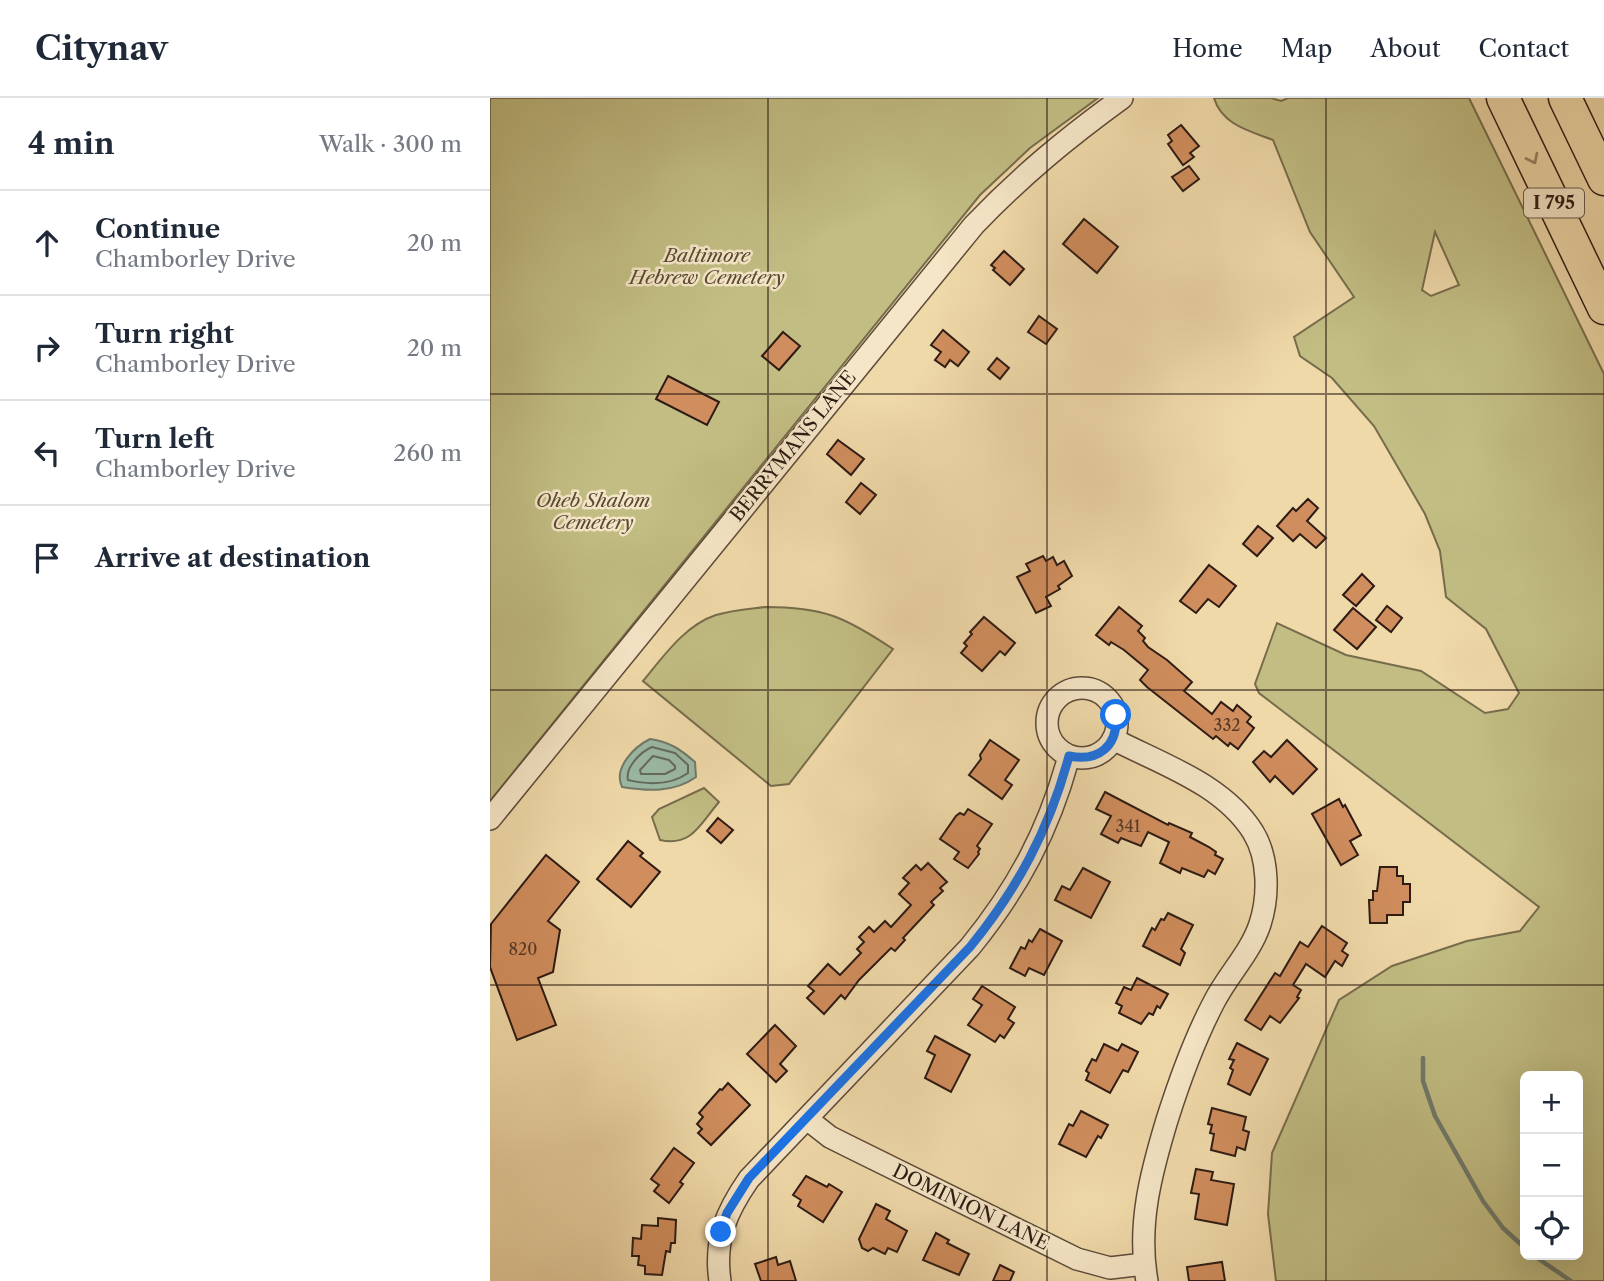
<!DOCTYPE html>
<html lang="en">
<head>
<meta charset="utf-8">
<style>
	:root { --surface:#fff; --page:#f2f2f3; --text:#1f2937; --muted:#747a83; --line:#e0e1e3 }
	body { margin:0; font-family:"Libre Caslon Text",serif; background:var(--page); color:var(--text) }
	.controls { position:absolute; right:21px; bottom:21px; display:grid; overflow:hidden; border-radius:10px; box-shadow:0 7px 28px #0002 }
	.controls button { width:63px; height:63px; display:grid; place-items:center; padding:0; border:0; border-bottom:2px solid var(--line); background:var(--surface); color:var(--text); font:35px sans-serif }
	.stop { position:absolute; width:21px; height:21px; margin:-16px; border:5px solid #1a73e8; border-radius:50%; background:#fff }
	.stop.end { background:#1a73e8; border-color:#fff; box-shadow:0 2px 7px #0008 }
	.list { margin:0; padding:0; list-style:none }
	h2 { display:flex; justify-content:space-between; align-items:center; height:91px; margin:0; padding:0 28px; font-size:30px }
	h2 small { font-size:23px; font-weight:400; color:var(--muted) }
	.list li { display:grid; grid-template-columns:46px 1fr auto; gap:21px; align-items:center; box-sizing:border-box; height:105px; padding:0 28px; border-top:2px solid var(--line) }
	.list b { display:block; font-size:26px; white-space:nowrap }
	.list p { margin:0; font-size:23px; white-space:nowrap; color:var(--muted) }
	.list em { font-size:23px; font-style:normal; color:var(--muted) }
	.icon { flex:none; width:38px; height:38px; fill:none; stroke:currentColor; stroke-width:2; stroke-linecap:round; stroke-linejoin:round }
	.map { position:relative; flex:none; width:1114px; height:1183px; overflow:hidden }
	header { display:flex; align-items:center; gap:42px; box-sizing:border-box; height:98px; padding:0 35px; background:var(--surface); border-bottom:2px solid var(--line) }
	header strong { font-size:33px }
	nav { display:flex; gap:38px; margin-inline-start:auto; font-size:24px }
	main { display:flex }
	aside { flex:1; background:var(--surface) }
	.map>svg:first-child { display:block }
</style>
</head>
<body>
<header>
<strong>Citynav</strong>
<nav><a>Home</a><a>Map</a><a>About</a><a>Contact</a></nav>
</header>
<main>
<aside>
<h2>4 min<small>Walk · 300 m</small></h2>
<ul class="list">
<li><svg class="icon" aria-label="ahead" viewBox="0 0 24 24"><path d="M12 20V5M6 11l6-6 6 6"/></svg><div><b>Continue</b><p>Chamborley Drive</p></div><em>20 m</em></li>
<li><svg class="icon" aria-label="right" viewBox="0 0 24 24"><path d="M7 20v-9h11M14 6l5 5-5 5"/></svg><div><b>Turn right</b><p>Chamborley Drive</p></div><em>20 m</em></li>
<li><svg class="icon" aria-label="left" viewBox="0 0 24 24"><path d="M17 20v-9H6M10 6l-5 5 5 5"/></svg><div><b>Turn left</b><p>Chamborley Drive</p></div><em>260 m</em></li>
<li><svg class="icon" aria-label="arrive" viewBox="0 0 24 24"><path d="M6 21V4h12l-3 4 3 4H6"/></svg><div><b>Arrive at destination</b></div></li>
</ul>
</aside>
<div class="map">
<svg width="1114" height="1183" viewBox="0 0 1114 1183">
	<rect width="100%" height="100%" fill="#f0d9a9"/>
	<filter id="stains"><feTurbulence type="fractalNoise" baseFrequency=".00286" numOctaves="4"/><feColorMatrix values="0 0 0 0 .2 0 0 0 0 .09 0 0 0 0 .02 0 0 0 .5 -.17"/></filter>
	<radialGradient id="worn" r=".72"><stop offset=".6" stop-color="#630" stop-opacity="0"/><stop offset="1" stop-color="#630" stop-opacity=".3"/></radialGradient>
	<!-- green -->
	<g fill="#c1bd83" stroke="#776c4c" stroke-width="2" fill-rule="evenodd">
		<polygon points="0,0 608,0 540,50 490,97 0,703"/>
		<path d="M 724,0 L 781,0 L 791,3 L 798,0 L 979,0 L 1114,276 L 1114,1183 L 786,1183 L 778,1116 L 782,1055 L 849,902 L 902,868 L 977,843 L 1030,833 L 1049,809 L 769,595 L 765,586 L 787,525 L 856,557 L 931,573 L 995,615 L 1018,611 L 1029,595 L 996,531 L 956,499 L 950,453 L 935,416 L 884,328 L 842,280 L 810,258 L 804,239 L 864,199 L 820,134 L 783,42 C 760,33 732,27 724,0 ZM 945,134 L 969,187 L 941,198 L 932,192 ZM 1088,978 L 1088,1157 L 1035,1157 L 1035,978 Z"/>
		<path d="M 275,509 C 334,509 355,519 403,551 L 299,686 L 281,688 L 153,583 C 173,559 195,527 226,517 C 242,512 259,511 275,509 Z"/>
		<path d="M 214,690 L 229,704 C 210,726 202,749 170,742 L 162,719 L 169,711 Z"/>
	</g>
	<!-- water -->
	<path fill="#9bbaa5" stroke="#6f7a6b" stroke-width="2" d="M 160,641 C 180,644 190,651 205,664 L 206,679 C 184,695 157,693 132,689 C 123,670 144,649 160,641 Z"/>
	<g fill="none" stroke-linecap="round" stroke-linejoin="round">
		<!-- shore -->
		<g stroke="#646a5c" stroke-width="2">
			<path d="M 162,649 L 185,655 L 198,667 L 198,675 C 181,687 158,687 138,682 C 135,670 150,654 162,649 Z"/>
			<polygon points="163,658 179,662 185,668 185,671 175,676 151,676 150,672"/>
		</g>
		<!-- stream -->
		<g stroke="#6f7a6b" stroke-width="4.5">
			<polyline points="933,960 933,983 945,1018 993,1103 1013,1130 1035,1150"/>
			<polyline points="1043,1157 1081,1183"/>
		</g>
	</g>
	<!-- building -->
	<g fill="#d08d5d" stroke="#2d1b14" stroke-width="2">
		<polygon points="691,27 709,48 700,55 704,59 693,67 678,46 682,43 678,37"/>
		<polygon points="699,68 709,81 693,93 682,79"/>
		<polygon points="594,121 628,149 607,175 573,146"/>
		<polygon points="514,153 534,171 520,187 503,172 505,170 501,167"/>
		<polygon points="549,218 567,231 556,246 538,234"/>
		<polygon points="453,232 479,254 468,268 460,262 455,269 445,262 451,254 441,247"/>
		<polygon points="293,234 310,248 289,272 272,258"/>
		<polygon points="507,260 519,270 510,281 498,271"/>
		<polygon points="178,278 229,304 217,327 166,301"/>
		<polygon points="348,342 374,361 361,377 337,356"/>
		<polygon points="371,385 386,397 370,416 356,404"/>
		<polygon points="818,401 828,410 817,423 836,440 826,450 810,436 803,443 787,428 803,410 806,413"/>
		<polygon points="768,428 783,440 767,458 753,446"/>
		<polygon points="553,458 556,463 563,459 567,467 574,463 582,478 568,488 570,491 556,499 561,508 546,515 527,479 540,473 536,466"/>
		<polygon points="719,467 746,488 729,509 718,501 706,515 690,503"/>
		<polygon points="872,476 884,488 866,508 853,497"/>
		<polygon points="897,508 912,520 901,534 886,522"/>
		<polygon points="629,509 652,528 648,533 655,540 653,543 658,549 677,562 702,584 694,593 722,616 731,604 743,613 747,607 761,619 757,624 764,630 748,651 740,645 738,648 726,638 723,641 657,589 650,582 658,572 634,552 621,544 619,547 606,537"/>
		<polygon points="863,510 886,529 867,551 844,532"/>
		<polygon points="494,519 525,545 515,557 510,553 492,573 471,555 477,548 474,545 482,536 480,534"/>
		<polygon points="500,642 529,662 515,682 522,687 512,701 479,677 491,661 490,657"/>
		<polygon points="797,642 827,671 803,696 785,678 780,684 763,664 774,653 781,659"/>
		<polygon points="615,694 678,727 679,725 702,735 700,739 719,749 726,754 725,757 733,761 725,776 718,772 714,779 692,770 690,775 670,765 679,744 658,734 651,748 631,740 628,745 611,736 621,718 606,711"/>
		<polygon points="849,701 853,709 855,707 871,737 860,743 868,757 851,767 822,716"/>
		<polygon points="478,711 502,726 487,748 490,751 488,754 489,756 478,770 464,761 469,754 450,741 466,718 470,715 474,717"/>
		<polygon points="228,720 243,732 231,745 217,733"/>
		<polygon points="138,743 153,755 150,758 170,774 141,809 107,781"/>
		<polygon points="56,757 89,784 58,823 70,832 63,874 48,880 66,927 27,942 0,869 1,826"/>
		<polygon points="438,765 457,784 450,790 453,793 441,804 444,807 413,840 415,842 405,853 401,850 369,882 355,901 351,897 334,916 317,900 324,893 318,888 338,866 350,877 371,855 367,851 374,844 369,839 379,829 384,834 395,823 401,829 421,807 409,796 419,785 413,780 426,767 431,772"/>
		<polygon points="890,769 907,769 907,778 913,778 913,786 920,786 920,804 913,804 913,817 897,817 897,825 880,825 879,802 883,802 883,793 887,793"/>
		<polygon points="593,770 620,784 601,820 565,802 572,788 580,792"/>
		<polygon points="678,815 703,827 691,851 695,855 690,867 653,848 662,830 665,832 671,821 674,822"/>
		<polygon points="832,828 857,845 852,853 858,857 852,868 845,863 835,879 816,866 803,887 811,892 807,899 809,900 790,925 780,918 771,932 755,922 785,875 790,878 810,844 818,849"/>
		<polygon points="550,831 572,843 554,877 539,870 535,878 520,870 531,849 535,851 539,842 542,844"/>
		<polygon points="647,880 678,896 670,910 667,908 663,917 659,915 651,926 629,915 632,908 626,905 634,889 641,892"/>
		<polygon points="492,888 525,909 518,921 524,925 514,940 510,937 505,944 478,927 492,907 483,901"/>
		<polygon points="285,927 306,948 290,966 297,973 286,984 257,956"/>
		<polygon points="445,938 480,957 461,994 435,980 445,957 437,953"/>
		<polygon points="747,945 778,961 760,997 738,986 743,972 740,970 744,962 739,961"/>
		<polygon points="614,946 628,953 632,946 648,954 638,974 633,972 620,995 596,982 599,975 596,973 602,961 606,963"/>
		<polygon points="238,985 260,1007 221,1047 208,1035 212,1031 207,1026 213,1019 209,1015 230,991 232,992"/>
		<polygon points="722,1010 756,1019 753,1032 759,1034 755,1052 747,1049 745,1058 721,1052 724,1036 720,1035 722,1027 718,1026"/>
		<polygon points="591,1013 618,1027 611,1040 608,1038 596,1059 569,1046 579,1026 583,1028"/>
		<polygon points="184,1050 204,1065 190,1084 193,1086 179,1105 164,1093 169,1087 161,1081"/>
		<polygon points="706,1071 723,1074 721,1082 744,1086 737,1127 705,1121 709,1096 701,1095"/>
		<polygon points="316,1078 337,1089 339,1086 352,1094 333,1124 308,1108 311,1102 303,1097"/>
		<polygon points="386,1106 400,1113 396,1121 417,1133 407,1154 398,1150 395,1156 383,1150 378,1153 372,1150 369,1141"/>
		<polygon points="168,1120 186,1122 185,1145 181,1145 180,1154 176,1153 172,1177 155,1176 155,1168 148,1167 149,1158 142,1158 143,1140 151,1141 152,1127 168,1128"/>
		<polygon points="446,1135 459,1142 457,1145 479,1156 469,1177 433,1162"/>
		<polygon points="286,1159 288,1167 300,1163 306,1183 271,1183 265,1166"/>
		<polygon points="732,1164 735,1183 699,1183 697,1169"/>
		<polygon points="510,1167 524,1174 520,1183 503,1183"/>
	</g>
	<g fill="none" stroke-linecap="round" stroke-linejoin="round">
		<!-- minor casing -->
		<g stroke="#5e4a39" stroke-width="24">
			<g id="minor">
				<circle cx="592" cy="625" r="35"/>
				<path d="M 623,641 C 671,666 733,686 763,734 C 779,760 779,798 770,826 C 761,854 737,878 724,904 C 704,942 690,981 677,1022 C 661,1075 647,1127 657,1183"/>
				<path d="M 0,721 L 484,127 C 532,77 577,40 632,0"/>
				<polyline points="317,1021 340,1039 358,1048 587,1161 620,1170 654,1166"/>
				<path d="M 230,1183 C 224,1142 236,1114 259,1081 L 480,849 C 528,790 559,732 579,658"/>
			</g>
		</g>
		<!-- highway casing -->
		<g stroke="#2d1b14" stroke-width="35">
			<g id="highway">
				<polyline points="1013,0 1114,210"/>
				<polyline points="1075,0 1114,81"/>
			</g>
		</g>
		<!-- minor -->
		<use href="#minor" stroke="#f5e6c7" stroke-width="21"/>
		<!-- highway -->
		<use href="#highway" stroke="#f0d9a9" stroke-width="32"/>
	</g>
	<!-- one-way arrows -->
	<defs><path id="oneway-chevron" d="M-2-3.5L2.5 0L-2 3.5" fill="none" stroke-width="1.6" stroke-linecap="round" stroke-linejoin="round" transform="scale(1.75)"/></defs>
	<use stroke="#988466" href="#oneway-chevron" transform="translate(1043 61) rotate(64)"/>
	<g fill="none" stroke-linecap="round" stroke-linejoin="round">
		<!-- route -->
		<path stroke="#1a73e8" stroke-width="9" d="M 231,1134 L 237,1115 L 259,1080 L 480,849 C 528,790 559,732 579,658 C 609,664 628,648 626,617"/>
	</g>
	<!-- grid -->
	<path fill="none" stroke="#2d1b14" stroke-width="2" stroke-opacity="0.55" d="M 278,0 L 278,1183M 557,0 L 557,1183M 836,0 L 836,1183M 0,296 L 1114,296M 0,592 L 1114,592M 0,887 L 1114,887"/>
	<g text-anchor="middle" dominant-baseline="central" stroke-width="5" stroke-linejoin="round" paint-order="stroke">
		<!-- number labels -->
		<g font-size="16" fill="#563826">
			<text x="737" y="627">332</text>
			<text x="638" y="728">341</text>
			<text x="33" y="851">820</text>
		</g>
		<!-- shield labels -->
		<rect fill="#f5e6c7" stroke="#69584a" stroke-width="2" x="1034" y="90.5" width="60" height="29" rx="5"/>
		<g font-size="18" font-weight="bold" fill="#2d1b14">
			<text x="1064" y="105">I 795</text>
		</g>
		<!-- park labels -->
		<g font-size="19" font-style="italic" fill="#594c35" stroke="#f5e6c7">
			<text x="217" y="157">Baltimore<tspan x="217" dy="22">Hebrew Cemetery</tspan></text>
			<text x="103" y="402">Oheb Shalom<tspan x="103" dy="22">Cemetery</tspan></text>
		</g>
		<!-- street labels -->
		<g font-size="19" fill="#2d1b14" stroke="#f5e6c7">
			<text transform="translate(303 348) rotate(-51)">BERRYMANS LANE</text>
			<text transform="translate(481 1109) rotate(26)">DOMINION LANE</text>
		</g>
	</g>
	<rect width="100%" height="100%" filter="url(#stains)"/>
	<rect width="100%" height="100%" fill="url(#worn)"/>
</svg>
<div class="controls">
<button>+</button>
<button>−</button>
<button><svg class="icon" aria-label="locate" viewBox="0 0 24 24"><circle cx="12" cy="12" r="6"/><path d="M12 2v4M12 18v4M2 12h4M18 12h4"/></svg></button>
</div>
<div class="stop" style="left:626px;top:617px"></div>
<div class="stop end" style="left:231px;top:1134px"></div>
</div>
</main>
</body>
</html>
